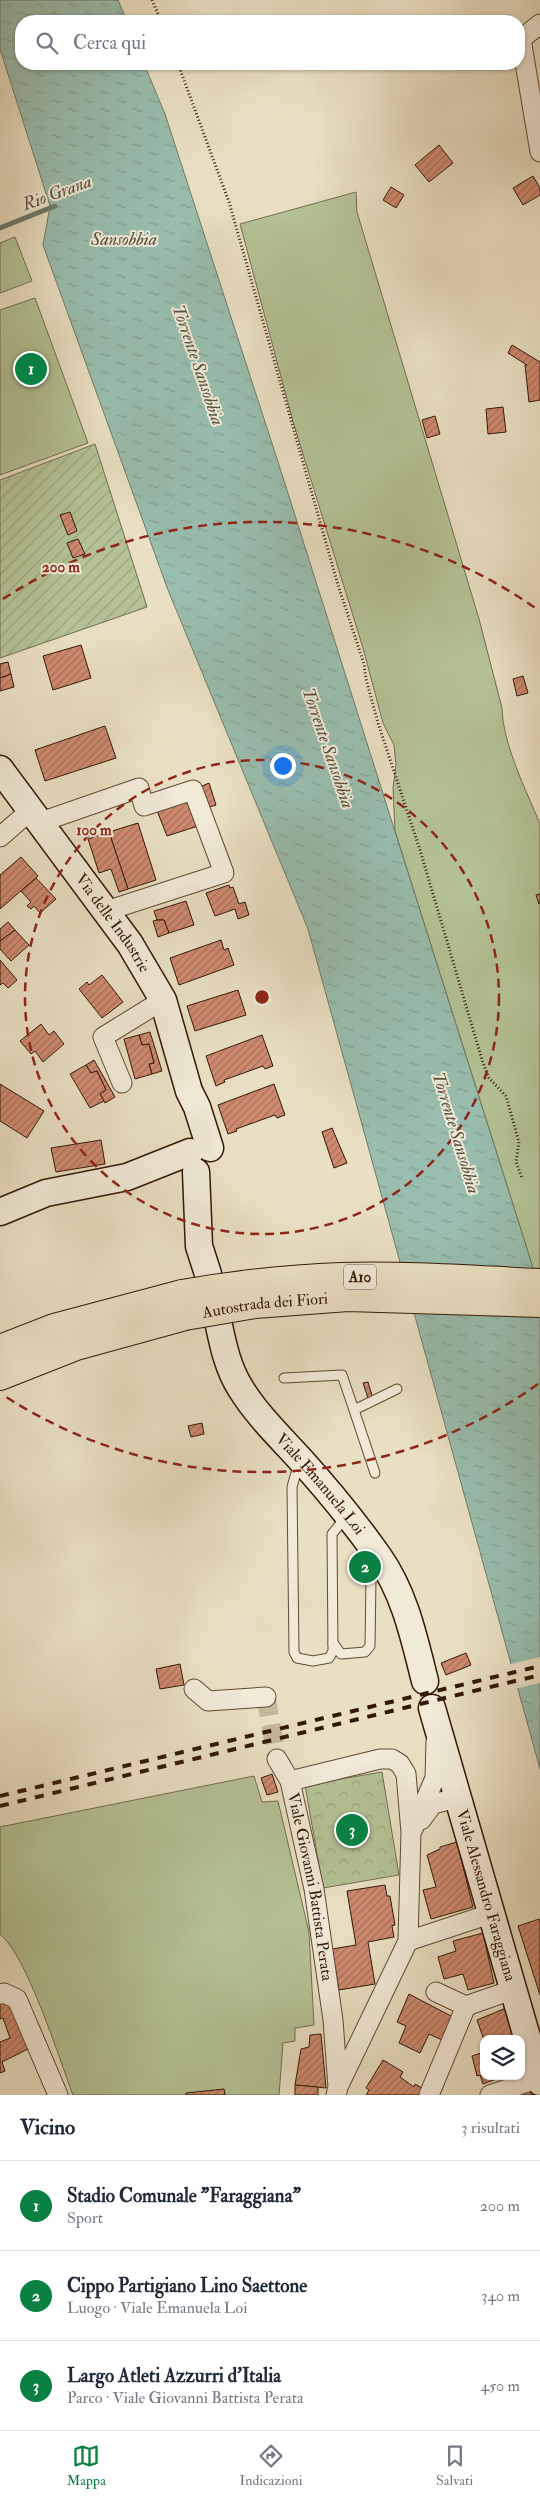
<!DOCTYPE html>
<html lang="it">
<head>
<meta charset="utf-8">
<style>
	:root { --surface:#fff; --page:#f6f6f7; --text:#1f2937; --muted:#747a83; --line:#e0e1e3; --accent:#0b8043 }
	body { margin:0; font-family:"IM FELL Double Pica",serif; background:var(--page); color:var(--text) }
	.controls { position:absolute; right:15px; bottom:15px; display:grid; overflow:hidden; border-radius:10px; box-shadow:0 1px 4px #0004 }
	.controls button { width:45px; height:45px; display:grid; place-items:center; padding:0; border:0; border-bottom:1px solid var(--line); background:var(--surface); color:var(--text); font:25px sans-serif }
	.you { position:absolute; left:282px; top:765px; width:18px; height:18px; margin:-12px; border:4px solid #fff; border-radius:50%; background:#1a73e8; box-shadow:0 0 0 8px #1a73e833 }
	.badge { display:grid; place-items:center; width:32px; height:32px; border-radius:50%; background:var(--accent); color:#fff; font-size:16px; font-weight:700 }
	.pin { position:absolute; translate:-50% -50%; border:2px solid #fff; box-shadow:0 1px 5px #0006 }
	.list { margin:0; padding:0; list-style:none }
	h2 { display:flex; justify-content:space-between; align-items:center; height:65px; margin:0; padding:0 20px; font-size:21px }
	h2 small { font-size:16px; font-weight:400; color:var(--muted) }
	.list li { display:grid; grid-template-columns:32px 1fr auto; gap:15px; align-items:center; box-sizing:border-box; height:90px; padding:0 20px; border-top:1px solid var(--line) }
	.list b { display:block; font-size:19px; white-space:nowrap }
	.list p { margin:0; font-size:16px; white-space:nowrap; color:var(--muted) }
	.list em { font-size:16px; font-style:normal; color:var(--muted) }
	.icon { flex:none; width:28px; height:28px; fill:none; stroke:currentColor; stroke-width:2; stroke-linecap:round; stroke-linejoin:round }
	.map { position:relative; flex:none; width:540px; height:2095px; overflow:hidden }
	.search { position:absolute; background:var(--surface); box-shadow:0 1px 4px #0004; left:15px; right:15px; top:15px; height:55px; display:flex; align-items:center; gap:12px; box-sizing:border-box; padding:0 18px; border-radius:20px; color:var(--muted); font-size:19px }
	.sheet { height:335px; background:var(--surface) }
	nav { display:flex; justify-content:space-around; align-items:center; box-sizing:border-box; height:70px; border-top:1px solid var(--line); background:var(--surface); font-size:14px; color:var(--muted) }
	nav a { display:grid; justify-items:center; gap:2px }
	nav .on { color:var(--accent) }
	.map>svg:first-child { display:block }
</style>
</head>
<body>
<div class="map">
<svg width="540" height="2095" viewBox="0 0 540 2095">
	<defs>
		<pattern id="forest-crowns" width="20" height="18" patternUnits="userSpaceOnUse" patternTransform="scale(1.25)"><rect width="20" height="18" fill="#b4c295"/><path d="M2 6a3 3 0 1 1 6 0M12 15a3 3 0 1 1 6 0" fill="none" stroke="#9ba67f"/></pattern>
		<pattern id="garden-furrows" width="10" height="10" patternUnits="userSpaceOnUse" patternTransform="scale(1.25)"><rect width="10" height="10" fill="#b4c295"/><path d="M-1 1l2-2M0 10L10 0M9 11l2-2" fill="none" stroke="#9ba67f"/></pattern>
		<pattern id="water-ripples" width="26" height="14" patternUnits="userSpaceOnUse" patternTransform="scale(1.25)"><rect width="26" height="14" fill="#99bdae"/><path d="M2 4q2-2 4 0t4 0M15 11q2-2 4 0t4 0" fill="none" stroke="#84a294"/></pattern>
		<pattern id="building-hatch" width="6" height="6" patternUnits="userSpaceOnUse" patternTransform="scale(1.25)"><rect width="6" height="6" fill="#cf8a70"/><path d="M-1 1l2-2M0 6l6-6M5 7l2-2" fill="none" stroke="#a9705a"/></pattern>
	</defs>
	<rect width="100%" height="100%" fill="#e9dfc2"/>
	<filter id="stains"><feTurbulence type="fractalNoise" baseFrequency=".004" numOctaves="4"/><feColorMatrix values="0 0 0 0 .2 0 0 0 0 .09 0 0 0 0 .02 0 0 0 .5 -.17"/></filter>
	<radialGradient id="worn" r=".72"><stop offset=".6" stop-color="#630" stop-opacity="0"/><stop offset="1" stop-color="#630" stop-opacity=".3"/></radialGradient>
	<!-- grass -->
	<g fill="#b4c295" stroke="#746d4e">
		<path d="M 356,192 L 357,212 L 479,619 L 502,708 C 503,745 526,790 540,824 L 540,1290 L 395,831 L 393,788 L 396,765 L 394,745 L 383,723 L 363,648 L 294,425 L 240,224 Z"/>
		<polygon points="15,237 32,281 0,293 0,243"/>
		<polygon points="35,298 88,443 0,475 0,310"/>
		<path d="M 254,1776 L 262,1802 L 278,1801 L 309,1932 L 314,2025 L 295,2028 L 295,2041 L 283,2043 L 279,2095 L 73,2095 C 59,2058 27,1956 0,1934 L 0,1827 Z"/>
	</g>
	<!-- forest -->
	<polygon fill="url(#forest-crowns)" stroke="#746d4e" points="382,1772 399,1875 323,1888 305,1785"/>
	<!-- garden -->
	<polygon fill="url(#garden-furrows)" stroke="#746d4e" points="95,444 147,607 0,658 0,480"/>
	<!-- water -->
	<polygon fill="url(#water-ripples)" stroke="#707b6b" points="0,0 118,0 127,21 21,21 21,64 144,64 165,114 280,468 540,1290 540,1769 308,929 168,590 43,245 50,206 0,49"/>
	<!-- pier -->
	<polygon fill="#e9dfc2" points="540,1657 540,1683 514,1689 507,1665"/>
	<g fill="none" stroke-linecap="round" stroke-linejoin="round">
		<!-- stream -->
		<polyline stroke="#707b6b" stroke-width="5" points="0,228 55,206"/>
	</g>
	<!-- building -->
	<g fill="url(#building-hatch)" stroke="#331806">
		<polygon points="439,145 453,163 429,182 415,165"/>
		<polygon points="533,176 540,188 540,195 523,205 513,188"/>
		<polygon points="391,187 404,195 396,208 383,200"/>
		<polygon points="512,345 540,362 540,400 529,402 525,365 527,365 508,353"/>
		<polygon points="503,407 506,432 488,434 486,409"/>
		<polygon points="435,416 440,434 427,438 422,420"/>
		<polygon points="70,512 77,531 68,535 60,515"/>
		<polygon points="78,539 85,554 73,558 67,543"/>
		<polygon points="81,645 91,678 53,690 43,656"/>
		<polygon points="8,662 11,674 0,678 0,664"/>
		<polygon points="11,674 14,687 0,691 0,678"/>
		<polygon points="523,676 528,693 517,696 513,679"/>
		<polygon points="105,726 116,758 45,781 35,750"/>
		<polygon points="209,783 216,805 206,808 200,787"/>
		<polygon points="188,797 198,826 167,836 156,808"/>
		<polygon points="138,823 156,880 128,889 109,832"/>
		<polygon points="109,832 128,889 119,892 111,869 99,873 88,839"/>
		<polygon points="21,857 38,876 0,909 0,875"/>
		<polygon points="36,878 56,899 40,913 34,906 31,909 27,906 31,902 21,891"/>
		<polygon points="229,885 230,888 233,887 239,904 245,902 249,915 238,919 235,909 215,916 206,893"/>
		<polygon points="540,894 540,903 539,904 536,895"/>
		<polygon points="186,901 194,925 169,933 164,920 157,920 154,911"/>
		<polygon points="157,920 164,920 169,933 158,937 153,921"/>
		<polygon points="8,922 15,930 0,941 0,929"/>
		<polygon points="15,930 29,945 11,961 0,949 0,941"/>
		<polygon points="221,940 224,950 228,948 234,965 179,985 170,958"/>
		<polygon points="0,960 17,980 8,988 3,983 0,985"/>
		<polygon points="102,975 123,1002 102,1018 79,989 87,982 89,985"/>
		<polygon points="238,990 246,1015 195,1031 187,1006"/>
		<polygon points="41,1024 49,1035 54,1031 64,1044 43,1062 35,1051 31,1054 20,1041"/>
		<polygon points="150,1032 162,1071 152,1074 149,1064 154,1063 149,1044 142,1045 139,1035"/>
		<polygon points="139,1035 142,1045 149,1044 154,1063 149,1064 152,1074 135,1079 124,1039"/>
		<polygon points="262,1035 273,1066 265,1069 263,1066 224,1080 225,1082 216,1086 206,1056"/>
		<polygon points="94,1060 115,1097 105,1103 100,1094 106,1090 97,1071 91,1073 86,1065"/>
		<polygon points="86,1065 91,1073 97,1071 106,1090 100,1094 104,1101 90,1108 70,1074"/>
		<polygon points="0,1084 44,1111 27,1138 0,1121"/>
		<polygon points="274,1084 285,1115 277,1118 275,1115 236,1129 237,1131 228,1134 218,1105"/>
		<polygon points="332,1128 347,1163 334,1168 322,1132"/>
		<polygon points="101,1140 105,1164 56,1172 51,1148"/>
		<polygon points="368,1382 373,1399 369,1401 363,1383"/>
		<polygon points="202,1423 204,1434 191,1437 188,1426"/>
		<polygon points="466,1653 471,1665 446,1675 441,1663"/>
		<polygon points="180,1664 184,1685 160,1689 156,1669"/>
		<polygon points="272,1774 278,1792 267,1795 261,1778"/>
		<polygon points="457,1842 473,1907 431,1919 423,1890 436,1887 427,1855 440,1849 440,1847"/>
		<polygon points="385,1885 387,1896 390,1896 395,1925 392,1926 394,1937 368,1942 375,1984 339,1990 332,1949 356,1945 347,1891"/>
		<polygon points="539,1919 540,1923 540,1995 518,1926"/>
		<polygon points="483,1933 494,1983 468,1990 463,1974 444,1979 438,1957 456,1951 453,1941"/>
		<polygon points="409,1994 453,2017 442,2040 429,2034 420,2053 399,2043 406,2026 397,2022"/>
		<polygon points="10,2000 30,2048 2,2062 5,2071 0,2073 0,2042 10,2038 3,2018 0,2019 0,2004"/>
		<polygon points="506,2008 515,2039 484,2040 477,2020"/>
		<polygon points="321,2034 326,2088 295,2085 301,2049 309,2047 310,2035"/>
		<polygon points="484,2052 484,2076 504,2076 483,2084 480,2075 477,2076 472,2056"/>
		<polygon points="383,2060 403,2072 400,2077 414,2087 415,2084 425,2090 422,2095 366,2095 369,2090 366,2088"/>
		<polygon points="295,2085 318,2087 318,2095 295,2095"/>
		<polygon points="224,2089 225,2095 186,2095 186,2093"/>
		<polygon points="530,2089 532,2095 515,2095"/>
	</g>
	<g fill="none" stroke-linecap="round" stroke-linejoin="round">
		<!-- street-tunnel -->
		<polyline stroke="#c5b79c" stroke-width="19" stroke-dasharray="19 9" stroke-linecap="butt" points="266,1697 277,1759"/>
		<!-- lane casing -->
		<g stroke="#604a35" stroke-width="11">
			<g id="lane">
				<polyline points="284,1378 342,1375 354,1410 397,1389"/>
				<polyline points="354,1410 375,1473"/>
				<polyline points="299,1462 292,1487 294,1652 297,1658 313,1661 329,1658 333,1651 332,1534 346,1517"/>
				<polyline points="333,1643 341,1654 365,1652 370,1646 371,1578 378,1563"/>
			</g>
		</g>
		<!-- street casing -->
		<g stroke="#604a35" stroke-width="21">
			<g id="street">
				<polyline points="540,24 521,39 540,152"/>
				<polyline points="41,822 139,788 144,806 193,790 224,873 106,911"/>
				<polyline points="0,837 31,810"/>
				<polyline points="122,1083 103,1037 163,1000"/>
				<polyline points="194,1689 208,1701 266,1697"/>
				<polyline points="277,1759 290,1781"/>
				<polyline points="421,1820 433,1804 457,1798"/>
				<polyline points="413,1829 435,1778 436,1741"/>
				<polyline points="408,1941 490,1914"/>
				<polyline points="436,1992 466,2006 512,1990"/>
				<polyline points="0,1994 4,1993 17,1999 58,2095"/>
				<path id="s1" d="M 336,2095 L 338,2087 L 408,1941 L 411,1832 L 406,1774 L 400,1764 L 392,1759 L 380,1759 L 290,1781 L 314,1889 L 333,2020 L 338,2087"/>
				<polyline points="429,2095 466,2006"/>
				<polyline points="490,2095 539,2078"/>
			</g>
		</g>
		<!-- secondary casing -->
		<g stroke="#331806" stroke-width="29">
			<g id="secondary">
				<path id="s2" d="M 0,769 L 130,944 L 163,1000 L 189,1091 L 197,1107 L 210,1148"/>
				<polyline points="196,1172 199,1246 208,1274"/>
				<polyline points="0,1212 46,1193 127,1177 190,1152"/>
				<path id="s3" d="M 218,1321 C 223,1345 228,1369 241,1389 C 257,1415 280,1437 300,1459 C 328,1490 355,1523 379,1557 C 405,1594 414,1638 425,1681"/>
				<path id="s4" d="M 432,1708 L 540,2082"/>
			</g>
		</g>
		<!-- highway casing -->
		<g stroke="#331806" stroke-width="30">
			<g id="highway">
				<polyline points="0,1349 54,1328 182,1294"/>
				<polyline points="0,1376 76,1346 185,1316"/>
			</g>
		</g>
		<!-- path -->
		<g stroke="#331806" stroke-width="3" stroke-dasharray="1 2.5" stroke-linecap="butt">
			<polyline points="152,0 161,21"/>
			<polyline points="178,64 229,202 338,585 364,664 366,679 378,723 420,850 483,1063 489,1078 506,1096 519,1142 516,1162 522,1178"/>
		</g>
		<!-- lane -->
		<use href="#lane" stroke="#f1ead7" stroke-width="9"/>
		<!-- street -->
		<use href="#street" stroke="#f1ead7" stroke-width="19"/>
		<!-- secondary -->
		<use href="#secondary" stroke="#f1ead7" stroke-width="26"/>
		<!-- highway -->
		<use href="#highway" stroke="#e9dfc2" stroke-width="28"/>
		<!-- rail -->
		<g stroke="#331806" stroke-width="4" stroke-dasharray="9 9" stroke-linecap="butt">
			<polyline points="0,1796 540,1666"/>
			<polyline points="0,1806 540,1675"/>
		</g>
		<!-- highway-bridge casing -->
		<g stroke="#331806" stroke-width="30" stroke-linecap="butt">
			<g id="highway-bridge">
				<path d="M 182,1294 C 234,1285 288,1279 341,1277 C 407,1275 474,1280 540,1283"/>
				<path id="s5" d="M 185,1316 L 255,1304 L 348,1297 L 540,1303"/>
			</g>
		</g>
		<!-- highway-bridge -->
		<use href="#highway-bridge" stroke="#e9dfc2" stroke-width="28"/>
	</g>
	<!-- distance rings -->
	<g fill="none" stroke="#8f2418" stroke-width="2.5" stroke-dasharray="9 6">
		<circle cx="262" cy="997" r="237"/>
		<path d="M538 1384A475 475 0 0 1 3 1395M3 599A475 475 0 0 1 538 610"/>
	</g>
	<g text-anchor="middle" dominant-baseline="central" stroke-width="4" stroke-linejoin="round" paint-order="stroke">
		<!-- shield labels -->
		<rect fill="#f1ead7" stroke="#6c5745" stroke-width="1" x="344" y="1264.5" width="32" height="25" rx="4"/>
		<g font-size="15" font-weight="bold" fill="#331806">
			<text x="360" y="1277">A10</text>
		</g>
		<!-- street labels -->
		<g font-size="16" fill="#331806" stroke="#f1ead7">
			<text stroke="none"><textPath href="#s2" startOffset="191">Via delle Industrie</textPath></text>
			<text stroke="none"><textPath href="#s5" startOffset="81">Autostrada dei Fiori</textPath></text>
			<text stroke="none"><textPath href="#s3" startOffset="196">Viale Emanuela Loi</textPath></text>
			<text stroke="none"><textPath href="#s1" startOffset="571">Viale Giovanni Battista Perata</textPath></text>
			<text stroke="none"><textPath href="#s4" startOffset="195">Viale Alessandro Faraggiana</textPath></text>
		</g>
		<!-- water labels -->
		<g font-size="18" font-style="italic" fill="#575241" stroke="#f1ead7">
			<text transform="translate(57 193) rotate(-20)">Rio Grana</text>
			<text x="124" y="239">Sansobbia</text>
			<text transform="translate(198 365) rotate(71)">Torrente Sansobbia</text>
			<text transform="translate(328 748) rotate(71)">Torrente Sansobbia</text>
			<text transform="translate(456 1133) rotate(73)">Torrente Sansobbia</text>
		</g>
	</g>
	<circle cx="262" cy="997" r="8" fill="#8f2418" stroke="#f1ead7" stroke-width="2.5"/>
	<g font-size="15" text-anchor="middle" font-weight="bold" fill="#8f2418" stroke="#f1ead7" stroke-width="4" stroke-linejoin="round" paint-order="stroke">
		<text x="61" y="572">200 m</text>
		<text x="94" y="835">100 m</text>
	</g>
	<rect width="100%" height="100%" filter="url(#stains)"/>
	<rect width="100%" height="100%" fill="url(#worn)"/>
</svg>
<div class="controls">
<button><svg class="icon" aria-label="layers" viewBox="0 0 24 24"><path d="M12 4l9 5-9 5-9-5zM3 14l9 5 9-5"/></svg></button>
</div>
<div class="you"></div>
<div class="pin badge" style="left:31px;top:369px">1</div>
<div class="pin badge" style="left:365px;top:1567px">2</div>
<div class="pin badge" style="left:352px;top:1830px">3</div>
<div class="search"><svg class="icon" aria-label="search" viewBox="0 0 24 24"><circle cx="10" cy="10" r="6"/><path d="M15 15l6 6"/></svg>Cerca qui</div>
</div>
<section class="sheet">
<h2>Vicino<small>3 risultati</small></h2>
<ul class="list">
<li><span class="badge">1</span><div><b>Stadio Comunale &quot;Faraggiana&quot;</b><p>Sport</p></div><em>200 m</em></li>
<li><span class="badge">2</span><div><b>Cippo Partigiano Lino Saettone</b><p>Luogo · Viale Emanuela Loi</p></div><em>340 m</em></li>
<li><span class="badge">3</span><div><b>Largo Atleti Azzurri d'Italia</b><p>Parco · Viale Giovanni Battista Perata</p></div><em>450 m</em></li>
</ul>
</section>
<nav>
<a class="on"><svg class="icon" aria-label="map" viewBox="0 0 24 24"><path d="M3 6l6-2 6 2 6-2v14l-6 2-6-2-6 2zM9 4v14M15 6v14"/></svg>Mappa</a>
<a><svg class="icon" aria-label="directions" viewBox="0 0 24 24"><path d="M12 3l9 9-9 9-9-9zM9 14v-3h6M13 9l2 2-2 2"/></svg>Indicazioni</a>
<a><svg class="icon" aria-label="saved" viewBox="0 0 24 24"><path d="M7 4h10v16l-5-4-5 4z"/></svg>Salvati</a>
</nav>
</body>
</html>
